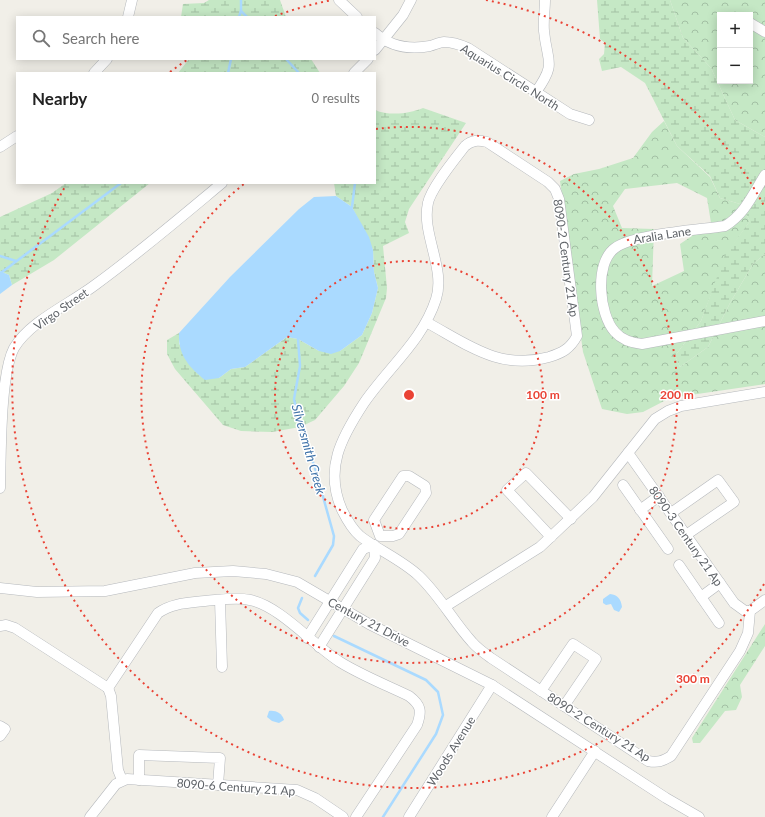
<!DOCTYPE html>
<html lang="en">
<head>
<meta charset="utf-8">
<style>
	:root { --surface:#fff; --page:#f6f6f6; --text:#222; --muted:#767676; --line:#e0e0e0 }
	body { margin:0; font-family:Lato,sans-serif; background:var(--page); color:var(--text) }
	.controls { position:absolute; right:12px; top:12px; display:grid; overflow:hidden; border-radius:0px; box-shadow:0 2px 10px #0003 }
	.controls button { width:36px; height:36px; display:grid; place-items:center; padding:0; border:0; border-bottom:1px solid var(--line); background:var(--surface); color:var(--text); font:20px sans-serif }
	.list { margin:0; padding:0; list-style:none }
	h2 { display:flex; justify-content:space-between; align-items:center; height:52px; margin:0; padding:0 16px; font-size:17px }
	h2 small { font-size:13px; font-weight:400; color:var(--muted) }
	.icon { flex:none; width:22px; height:22px; fill:none; stroke:currentColor; stroke-width:2; stroke-linecap:round; stroke-linejoin:round }
	.map { position:relative; flex:none; width:765px; height:817px; overflow:hidden }
	.search { position:absolute; background:var(--surface); box-shadow:0 2px 10px #0003; left:16px; top:16px; width:360px; height:44px; display:flex; align-items:center; gap:10px; box-sizing:border-box; padding:0 14px; border-radius:0px; color:var(--muted); font-size:15px }
	.panel { position:absolute; background:var(--surface); box-shadow:0 2px 10px #0003; left:16px; top:72px; width:360px; height:112px; border-radius:0px }
	.map>svg:first-child { display:block }
</style>
</head>
<body>
<div class="map">
<svg width="765" height="817" viewBox="0 0 765 817">
	<defs>
		<pattern id="forest-crowns" width="20" height="18" patternUnits="userSpaceOnUse"><rect width="20" height="18" fill="#c5e8c5"/><path d="M2 6a3 3 0 1 1 6 0M12 15a3 3 0 1 1 6 0" fill="none" stroke="#a3c0a4"/></pattern>
		<pattern id="wetland-marsh" width="20" height="14" patternUnits="userSpaceOnUse"><rect width="20" height="14" fill="#c5e8c5"/><path d="M1 5h8M5 5V1M11 12h8M15 12V8" fill="none" stroke="#a3c0a4"/></pattern>
	</defs>
	<rect width="100%" height="100%" fill="#f1efe8"/>
	<!-- forest -->
	<g fill="url(#forest-crowns)" fill-rule="evenodd">
		<path d="M 670,0 L 765,0 L 765,137 L 735,120 L 711,68 L 683,38 ZM 720,15 L 750,15 L 750,81 L 720,81 Z"/>
		<path d="M 664,121 L 677,146 L 710,177 L 720,198 L 740,204 L 750,221 L 726,255 L 701,321 L 675,356 L 680,367 L 708,347 L 730,303 L 753,264 L 765,254 L 765,384 L 670,398 L 643,412 L 627,414 L 602,409 L 583,352 L 560,181 L 574,174 L 599,169 L 633,158 L 652,132 ZM 677,183 L 707,198 L 711,223 L 680,244 L 684,271 L 652,286 L 654,229 L 622,228 L 613,206 L 625,189 Z"/>
		<polygon points="765,624 765,646 740,685 742,697 736,710 725,711 700,743 693,743 692,738"/>
	</g>
	<!-- wetland -->
	<g fill="url(#wetland-marsh)">
		<polygon points="209,0 280,0 286,17 181,17 183,4 204,3"/>
		<polygon points="597,0 670,0 683,38 711,68 735,120 765,137 765,254 753,264 730,303 708,347 680,367 675,356 701,321 725,255 750,221 740,204 720,198 710,176 677,146 645,83 621,67 602,71 599,59 604,54 605,43 600,39"/>
		<polygon points="189,59 311,59 320,73 178,73"/>
		<path d="M 423,108 L 466,123 L 409,209 L 405,222 L 409,233 L 383,246 L 387,288 L 386,298 L 359,363 L 344,386 L 315,420 L 300,427 L 272,432 L 241,431 L 223,425 L 175,369 L 167,354 L 167,340 L 179,333 L 179,344 L 219,378 L 231,369 L 245,367 L 287,337 L 298,339 L 319,351 L 340,351 L 362,335 L 372,313 L 378,288 L 374,272 L 373,250 L 352,207 L 336,196 L 334,183 L 375,183 L 375,110 C 389,116 409,114 423,108 Z"/>
		<polygon points="66,183 150,183 54,260 12,285 9,275 0,271 0,217 52,193"/>
	</g>
	<!-- water -->
	<g fill="#aadaff">
		<path d="M 336,196 L 352,207 L 369,237 L 373,250 L 374,272 L 378,288 L 372,313 L 362,335 L 340,351 L 331,354 L 319,351 L 298,339 L 287,337 L 245,367 L 231,369 L 219,378 L 205,380 C 189,367 178,355 179,333 L 230,277 L 299,209 L 314,197 Z"/>
		<polygon points="0,271 9,275 12,285 0,294"/>
		<path d="M 610,594 C 618,595 621,599 622,607 L 619,612 L 614,610 L 611,604 L 606,605 L 603,603 L 603,599 Z"/>
		<path d="M 269,711 C 275,710 282,713 284,720 L 279,723 L 272,721 L 267,717 Z"/>
	</g>
	<g fill="none" stroke-linecap="round" stroke-linejoin="round">
		<!-- stream -->
		<g stroke="#aadaff" stroke-width="2.5">
			<polyline points="241,0 241,11 247,17"/>
			<polyline points="239,17 241,11"/>
			<polyline points="286,59 299,73"/>
			<polyline points="228,73 231,59"/>
			<polyline points="352,207 355,183"/>
			<polyline points="0,256 16,261"/>
			<polyline points="2,272 121,183"/>
			<polyline points="298,339 300,366 294,399 300,427 315,468 334,536 333,545 315,576"/>
			<polyline points="302,598 298,608 300,613 308,620"/>
			<polyline points="334,636 426,680 438,692 443,715 436,734 383,817"/>
		</g>
		<!-- minor casing -->
		<g stroke="#b5b8bc" stroke-width="11">
			<g id="minor">
				<polyline points="339,0 357,17"/>
				<polyline points="128,17 132,0"/>
				<polyline points="750,23 765,32"/>
				<path d="M 375,33 C 391,47 409,50 430,46 C 434,45 440,42 444,42 C 453,42 461,45 468,48 L 570,114 L 589,120"/>
				<polyline points="375,50 403,15 411,0"/>
				<polyline points="94,73 107,59"/>
				<polyline points="354,73 368,59"/>
				<path d="M 536,92 C 557,62 547,63 544,31 C 543,21 545,10 545,0"/>
				<polyline points="0,147 17,136"/>
				<path d="M 765,175 C 753,194 745,214 725,226 C 699,230 634,234 615,248 C 594,263 599,315 615,332 C 622,340 632,343 642,344 L 765,321"/>
				<path d="M 426,322 C 467,344 499,371 549,357 C 562,353 570,349 577,336 L 559,199 L 555,189 L 548,182 L 487,142 C 478,140 472,140 465,146 C 455,159 431,188 428,203 C 421,233 446,269 436,299 C 423,340 388,368 364,403 C 341,438 324,469 342,510 C 346,518 353,530 360,536 C 378,550 402,560 419,576 C 440,596 453,621 472,642 C 477,648 484,653 491,658 L 648,761 C 658,763 663,761 671,756 L 740,651 L 748,633 L 750,611 L 765,600"/>
				<polyline points="628,453 734,603 745,611 750,611"/>
				<polygon points="403,476 409,476 425,486 426,493 399,534 393,536 380,536 374,520"/>
				<polyline points="623,485 668,549"/>
				<path d="M 0,488 C 1,454 0,375 14,348 C 30,321 70,304 95,285 C 139,253 180,218 222,183"/>
				<polyline points="640,510 659,496"/>
				<polyline points="671,513 718,480 734,502 686,535"/>
				<polyline points="551,537 507,490 526,473 571,519"/>
				<polyline points="679,565 719,623"/>
				<polyline points="0,588 37,592 105,591 195,573 233,571 266,574 297,582 369,624 492,685 666,798 699,817"/>
				<polyline points="701,597 720,583"/>
				<polyline points="220,600 222,667"/>
				<polyline points="446,606 540,547 593,497 655,419 668,411 681,406 765,392"/>
				<polyline points="0,626 6,625 15,628 108,688"/>
				<polyline points="307,638 363,549 374,545"/>
				<polyline points="319,647 375,558 374,545"/>
				<path d="M 108,688 L 158,613 C 172,603 188,603 205,601 C 219,600 236,597 250,600 C 280,606 313,645 340,662 C 361,675 386,685 409,696 C 421,705 422,711 417,725 L 356,817"/>
				<polyline points="108,688 111,696 118,770 122,780"/>
				<polyline points="541,691 573,644 596,659 564,706"/>
				<polyline points="0,726 5,729 0,736"/>
				<polyline points="139,780 139,755 220,758 218,785"/>
				<polyline points="90,817 116,784 127,779 297,790 315,798 343,817"/>
				<polyline points="409,817 492,685"/>
				<polyline points="552,817 595,751"/>
			</g>
		</g>
		<!-- minor -->
		<use href="#minor" stroke="#fff" stroke-width="10"/>
	</g>
	<!-- distance rings -->
	<g fill="none" stroke="#ea4335" stroke-width="2" stroke-dasharray="2 4">
		<circle cx="409" cy="395" r="134"/>
		<path d="M376 129A268 268 0 1 1 244 184"/>
		<path d="M764 584A402 402 0 1 1 66 185M170 72A402 402 0 0 1 187 60M275 16A402 402 0 0 1 332 0M486 0A402 402 0 0 1 764 206"/>
	</g>
	<g text-anchor="middle" dominant-baseline="central" stroke-width="3" stroke-linejoin="round" paint-order="stroke">
		<!-- street labels -->
		<g font-size="12" fill="#5f6368" stroke="#fff">
			<text transform="translate(510 77) rotate(32)">Aquarius Circle North</text>
			<text transform="translate(662 235) rotate(-9)">Aralia Lane</text>
			<text transform="translate(566 258) rotate(82)">8090-2 Century 21 Ap</text>
			<text transform="translate(61 309) rotate(-35)">Virgo Street</text>
			<text transform="translate(686 536) rotate(55)">8090-3 Century 21 Ap</text>
			<text transform="translate(369 622) rotate(28)">Century 21 Drive</text>
			<text transform="translate(599 727) rotate(32)">8090-2 Century 21 Ap</text>
			<text transform="translate(451 751) rotate(-58)">Woods Avenue</text>
			<text transform="translate(236 787) rotate(4)">8090-6 Century 21 Ap</text>
		</g>
		<!-- water labels -->
		<g font-size="13" font-style="italic" fill="#4174aa" stroke="#fff">
			<text transform="translate(309 449) rotate(74)">Silversmith Creek</text>
		</g>
	</g>
	<circle cx="409" cy="395" r="6" fill="#ea4335" stroke="#fff" stroke-width="2"/>
	<g font-size="12" text-anchor="middle" font-weight="bold" fill="#ea4335" stroke="#fff" stroke-width="3" stroke-linejoin="round" paint-order="stroke">
		<text x="543" y="399">100 m</text>
		<text x="677" y="399">200 m</text>
		<text x="693" y="683">300 m</text>
	</g>
</svg>
<div class="controls">
<button>+</button>
<button>−</button>
</div>
<div class="search"><svg class="icon" aria-label="search" viewBox="0 0 24 24"><circle cx="10" cy="10" r="6"/><path d="M15 15l6 6"/></svg>Search here</div>
<section class="panel">
<h2>Nearby<small>0 results</small></h2>
<ul class="list">
</ul>
</section>
</div>
</body>
</html>
